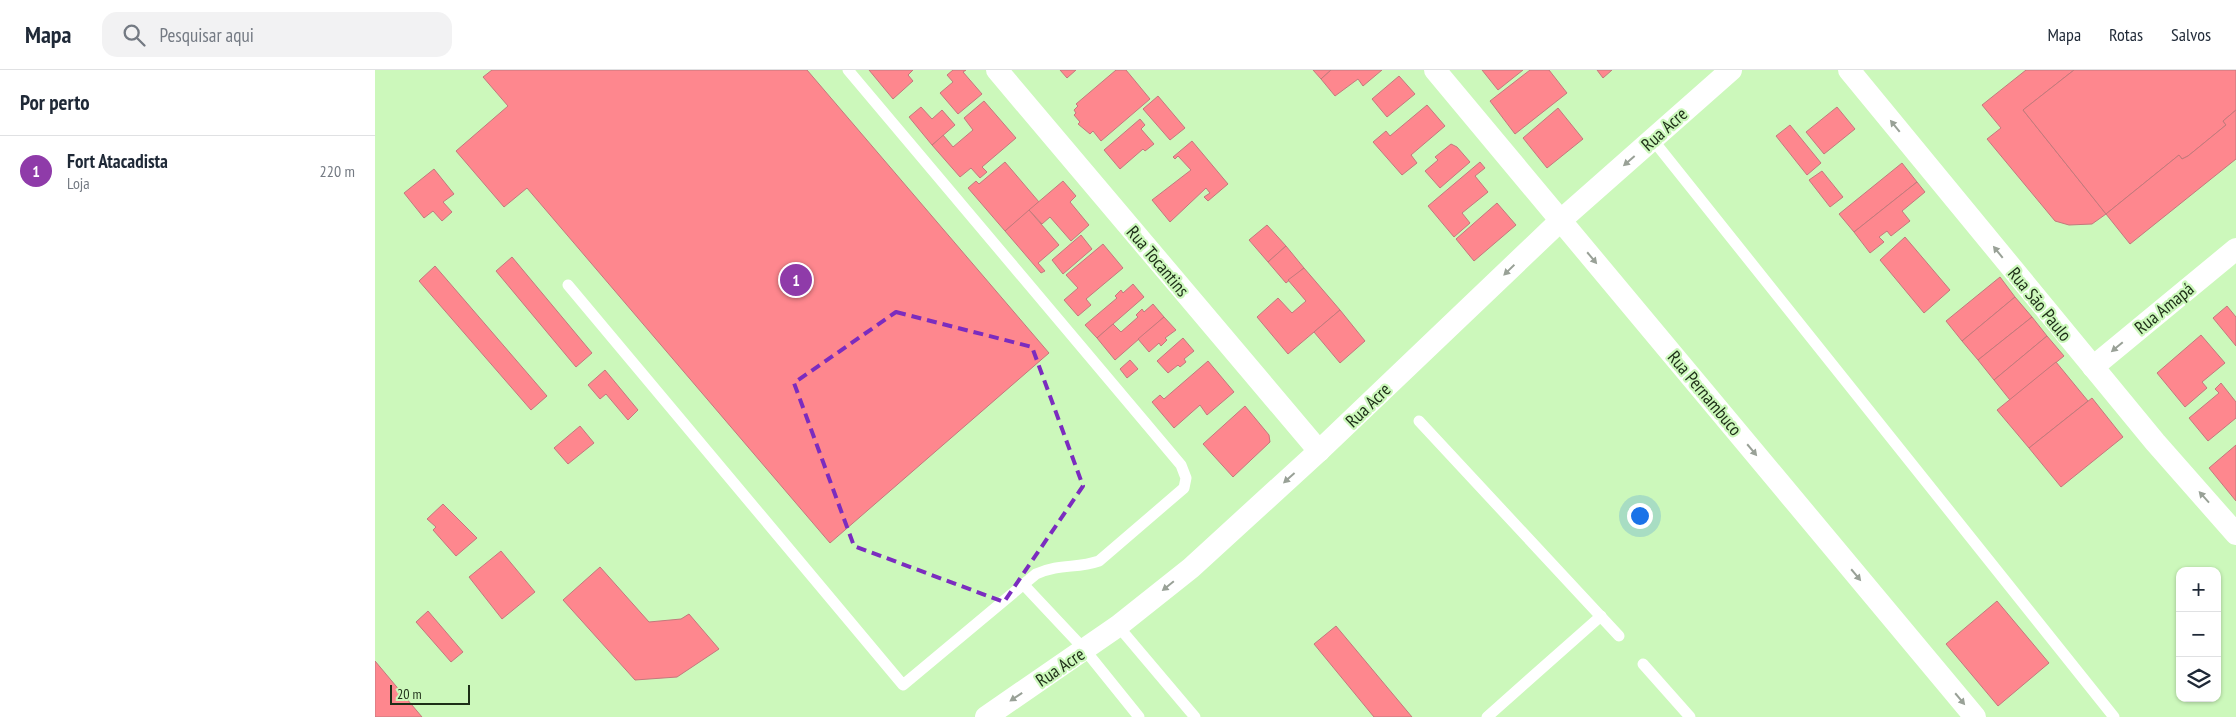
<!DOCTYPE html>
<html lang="pt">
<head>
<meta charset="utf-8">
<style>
	:root { --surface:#fff; --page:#f2f2f3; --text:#1f2937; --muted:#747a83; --line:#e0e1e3; --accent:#8f3ba9 }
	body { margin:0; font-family:"PT Sans Narrow",sans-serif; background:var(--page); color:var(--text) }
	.controls { position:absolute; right:15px; bottom:15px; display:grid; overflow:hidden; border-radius:10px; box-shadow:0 1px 4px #0004 }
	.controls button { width:45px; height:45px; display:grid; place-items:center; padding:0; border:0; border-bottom:1px solid var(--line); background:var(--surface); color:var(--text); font:25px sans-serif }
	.scale { position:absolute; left:15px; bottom:12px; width:80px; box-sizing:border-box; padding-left:5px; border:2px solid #1d2e17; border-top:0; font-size:14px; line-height:18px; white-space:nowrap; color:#1d2e17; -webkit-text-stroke:4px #ccf8bb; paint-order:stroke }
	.you { position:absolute; left:1264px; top:445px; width:18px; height:18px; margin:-12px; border:4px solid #fff; border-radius:50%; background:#1a73e8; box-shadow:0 0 0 8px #1a73e833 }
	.badge { display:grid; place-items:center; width:32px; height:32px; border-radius:50%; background:var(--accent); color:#fff; font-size:16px; font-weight:700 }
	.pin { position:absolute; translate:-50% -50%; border:2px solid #fff; box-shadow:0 1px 5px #0006 }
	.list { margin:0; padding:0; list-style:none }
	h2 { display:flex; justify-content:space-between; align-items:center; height:65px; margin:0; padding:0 20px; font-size:21px }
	h2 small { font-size:16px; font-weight:400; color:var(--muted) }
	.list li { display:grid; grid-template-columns:32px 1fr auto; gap:15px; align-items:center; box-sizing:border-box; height:70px; padding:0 20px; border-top:1px solid var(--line) }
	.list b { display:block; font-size:19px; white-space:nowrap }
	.list p { margin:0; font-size:16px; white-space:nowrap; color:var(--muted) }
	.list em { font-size:16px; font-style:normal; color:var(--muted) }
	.icon { flex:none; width:28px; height:28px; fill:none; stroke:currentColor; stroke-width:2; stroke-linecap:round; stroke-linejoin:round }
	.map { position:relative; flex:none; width:1861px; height:647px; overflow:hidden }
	header { display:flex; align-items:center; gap:30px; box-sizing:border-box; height:70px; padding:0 25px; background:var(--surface); border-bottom:1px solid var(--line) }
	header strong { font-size:24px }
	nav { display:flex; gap:28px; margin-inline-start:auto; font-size:18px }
	.search { width:350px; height:45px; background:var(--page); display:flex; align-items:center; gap:12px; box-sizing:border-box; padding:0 18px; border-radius:15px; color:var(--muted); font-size:19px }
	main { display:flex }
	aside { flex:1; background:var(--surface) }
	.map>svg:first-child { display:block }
</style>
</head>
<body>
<header>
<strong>Mapa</strong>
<div class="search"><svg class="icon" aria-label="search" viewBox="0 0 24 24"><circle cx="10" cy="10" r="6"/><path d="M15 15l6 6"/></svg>Pesquisar aqui</div>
<nav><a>Mapa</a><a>Rotas</a><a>Salvos</a></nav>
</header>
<main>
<aside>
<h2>Por perto<small></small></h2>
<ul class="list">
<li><span class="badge">1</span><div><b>Fort Atacadista</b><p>Loja</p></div><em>220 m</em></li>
</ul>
</aside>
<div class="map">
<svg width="1861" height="647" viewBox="0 0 1861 647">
	<rect width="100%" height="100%" fill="#ccf8bb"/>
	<!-- building -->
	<g fill="#fe878e" stroke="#c3797c">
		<polygon points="117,0 432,0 674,283 455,473 152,118 129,137 81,81 133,36 108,7"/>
		<polygon points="494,0 538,0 533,5 538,11 518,29"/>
		<polygon points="578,0 591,0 588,2 607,24 583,44 565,23 578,12 572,5"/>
		<polygon points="685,0 701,0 692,8"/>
		<polygon points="741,0 751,0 775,29 726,71 718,61 715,64 703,54 705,52 699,45 701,43 699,40 703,36 701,34"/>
		<polygon points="938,0 956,0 946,9"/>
		<polygon points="956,0 1007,0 988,16 983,9 960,26 946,9"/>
		<polygon points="1107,0 1148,0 1123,20"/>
		<polygon points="1155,0 1174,0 1192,23 1140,64 1115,31"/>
		<polygon points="1222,0 1237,0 1228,8"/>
		<polygon points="1651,0 1699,0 1648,40 1731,144 1717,154 1694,155 1680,151 1612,69 1626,58 1607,35"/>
		<polygon points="1699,0 1861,0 1861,40 1848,51 1851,55 1813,86 1807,89 1804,85 1731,144 1648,40"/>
		<polygon points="1024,6 1040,24 1012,47 997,29"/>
		<polygon points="783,26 810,58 795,70 768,39"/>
		<polygon points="609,31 641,68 607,97 612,102 605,108 596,98 585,107 557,75 568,65 578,77 598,60 589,48"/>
		<polygon points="1052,35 1070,56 1036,85 1042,93 1027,105 998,72 1011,61 1015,66"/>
		<polygon points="546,37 557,49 567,40 580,55 557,75 534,47"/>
		<polygon points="1462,37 1480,59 1449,84 1431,62"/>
		<polygon points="1183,38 1208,69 1172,98 1148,68"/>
		<polygon points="1861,40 1861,89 1755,174 1731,144 1804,85 1807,89 1813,86 1851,55 1848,51"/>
		<polygon points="765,49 770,55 766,59 779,74 770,81 768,79 745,99 729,80"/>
		<polygon points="1415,55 1446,93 1432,105 1401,66"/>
		<polygon points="817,71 853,114 833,131 829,127 835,123 831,118 795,152 777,130 816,100 803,86 800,89 798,87"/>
		<polygon points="1076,74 1082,77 1095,92 1065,118 1050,101 1063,90 1060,87"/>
		<polygon points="630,92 664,132 630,161 593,118 601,111 604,114"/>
		<polygon points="1105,92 1110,98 1100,106 1113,122 1087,143 1095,153 1079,167 1053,136"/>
		<polygon points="1527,93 1542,112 1479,162 1464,144"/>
		<polygon points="59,99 79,124 68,132 77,142 67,151 58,141 49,148 29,123"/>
		<polygon points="1447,101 1468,127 1455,137 1434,110"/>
		<polygon points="688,111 701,126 695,132 714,155 696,171 675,147 667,154 654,140"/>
		<polygon points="1542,112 1550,122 1527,141 1535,151 1516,166 1512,161 1504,167 1509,172 1495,183 1479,162"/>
		<polygon points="1122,133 1141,155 1099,191 1081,169"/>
		<polygon points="654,140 684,175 663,193 670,201 666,203 630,161"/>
		<polygon points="892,155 911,176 893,192 874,170"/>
		<polygon points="706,165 717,179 688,204 677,190"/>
		<polygon points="1530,167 1575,220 1549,243 1505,190"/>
		<polygon points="728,174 748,198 711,229 716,235 703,246 689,230 703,218 691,205"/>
		<polygon points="911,176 929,198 911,213 893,192"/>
		<polygon points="137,187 217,283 201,297 121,201"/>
		<polygon points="60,196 172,326 156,340 44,211"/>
		<polygon points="929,198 965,240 913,284 882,247 903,228 917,243 931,231 913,210"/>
		<polygon points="1625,207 1640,227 1587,271 1571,251"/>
		<polygon points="758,214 769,227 722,268 710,255 742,228 740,226 746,220 748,223"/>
		<polygon points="1640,227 1657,247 1603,290 1587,271"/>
		<polygon points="778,234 789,247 740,290 722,268 738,254 746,262 763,247 761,245 767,239 769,242"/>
		<polygon points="1852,236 1861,247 1861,276 1838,248"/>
		<polygon points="965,240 990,271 965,293 939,262"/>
		<polygon points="789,247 801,260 790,268 792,270 786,276 784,273 774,282 763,269"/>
		<polygon points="1657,247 1672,266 1619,310 1603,290"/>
		<polygon points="1826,265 1850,293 1827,312 1832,318 1810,337 1782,303"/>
		<polygon points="1672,266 1689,286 1635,330 1619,310"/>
		<polygon points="808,268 819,281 809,289 811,292 805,297 803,295 793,303 782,291"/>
		<polygon points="755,290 763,299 752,308 745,299"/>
		<polygon points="833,291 859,322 832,345 825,335 799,358 777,332 785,325 789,329"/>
		<polygon points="1681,292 1713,331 1654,378 1622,340"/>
		<polygon points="230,300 263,340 253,350 231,324 225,329 213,315"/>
		<polygon points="1846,313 1861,332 1861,348 1833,371 1814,348 1844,323 1840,319"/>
		<polygon points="1717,328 1748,367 1686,417 1654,378"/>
		<polygon points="870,336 894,365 895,372 858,407 828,374"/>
		<polygon points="205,356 219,373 193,394 179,378"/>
		<polygon points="1861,375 1861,431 1834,398"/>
		<polygon points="68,434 102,468 81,486 58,460 61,457 52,449"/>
		<polygon points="126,481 160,522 127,549 94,507"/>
		<polygon points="225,497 274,552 306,549 314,544 344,579 302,607 260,610 188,530"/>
		<polygon points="1622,531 1674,593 1623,636 1571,574"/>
		<polygon points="53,541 88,582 76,592 41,552"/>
		<polygon points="961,556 966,562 1037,647 999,647 939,574"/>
		<polygon points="0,591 47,647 0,647"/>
	</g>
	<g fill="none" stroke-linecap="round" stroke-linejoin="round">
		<!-- service -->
		<g stroke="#fff" stroke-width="11">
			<polyline points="1278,70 1739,647"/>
			<path d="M 193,215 L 528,615 L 661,504 C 686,493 701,499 724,491 L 809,418 L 811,408 L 806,395 L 473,0"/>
			<polyline points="1044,351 1244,566"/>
			<polyline points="648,514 710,580 764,647"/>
			<polyline points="743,556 820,647"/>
			<polyline points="1268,594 1315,647"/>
			<polyline points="1112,647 1226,546"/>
		</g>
		<!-- minor -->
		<g stroke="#fff" stroke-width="22">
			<polyline points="622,0 944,381"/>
			<polyline points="1060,0 1600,647"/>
			<polyline points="1474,0 1780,372 1861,464"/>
			<polyline points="1718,297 1861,179"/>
			<polyline points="611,647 743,556 816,498 944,381 1185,151 1356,0"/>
		</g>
	</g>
	<!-- one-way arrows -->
	<defs><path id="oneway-solid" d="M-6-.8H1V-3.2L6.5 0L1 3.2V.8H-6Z" transform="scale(1.25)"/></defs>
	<g fill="#99a197">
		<use href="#oneway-solid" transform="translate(1520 56) rotate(-129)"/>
		<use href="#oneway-solid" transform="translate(1254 91) rotate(139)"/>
		<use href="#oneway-solid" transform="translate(1623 182) rotate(-129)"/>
		<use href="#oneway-solid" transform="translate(1217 188) rotate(50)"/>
		<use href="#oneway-solid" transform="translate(1134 200) rotate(136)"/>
		<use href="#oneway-solid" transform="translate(1742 277) rotate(140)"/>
		<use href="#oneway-solid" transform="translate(1377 380) rotate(50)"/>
		<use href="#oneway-solid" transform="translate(914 408) rotate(138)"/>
		<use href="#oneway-solid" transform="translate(1829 427) rotate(-132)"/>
		<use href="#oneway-solid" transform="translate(1481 505) rotate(50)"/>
		<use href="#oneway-solid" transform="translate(793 516) rotate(141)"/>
		<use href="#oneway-solid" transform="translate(641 627) rotate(146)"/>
		<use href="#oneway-solid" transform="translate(1585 629) rotate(50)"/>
	</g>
	<!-- marked area -->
	<path fill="none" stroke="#7b2cbf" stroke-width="4" stroke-dasharray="10 6" stroke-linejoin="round" d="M 521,242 L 657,277 L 708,416 L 629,532 L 479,476 L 419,313 Z"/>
	<g text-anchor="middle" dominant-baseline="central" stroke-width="4.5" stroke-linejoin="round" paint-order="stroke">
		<!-- street labels -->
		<g font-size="18" fill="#1d2e17" stroke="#ccf8bb">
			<text transform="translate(1289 59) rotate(-42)">Rua Acre</text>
			<text transform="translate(783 191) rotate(50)">Rua Tocantins</text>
			<text transform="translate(1665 234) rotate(51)">Rua São Paulo</text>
			<text transform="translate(1789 238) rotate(-39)">Rua Amapá</text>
			<text transform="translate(1330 323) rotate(50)">Rua Pernambuco</text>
			<text transform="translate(993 335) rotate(-44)">Rua Acre</text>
			<text transform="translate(685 597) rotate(-34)">Rua Acre</text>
		</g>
	</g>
</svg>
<div class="controls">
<button>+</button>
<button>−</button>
<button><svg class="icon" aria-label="layers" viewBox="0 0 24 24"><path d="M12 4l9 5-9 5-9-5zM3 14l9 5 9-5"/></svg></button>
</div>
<div class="scale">20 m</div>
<div class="you"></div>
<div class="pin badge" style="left:421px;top:210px">1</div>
</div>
</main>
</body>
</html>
